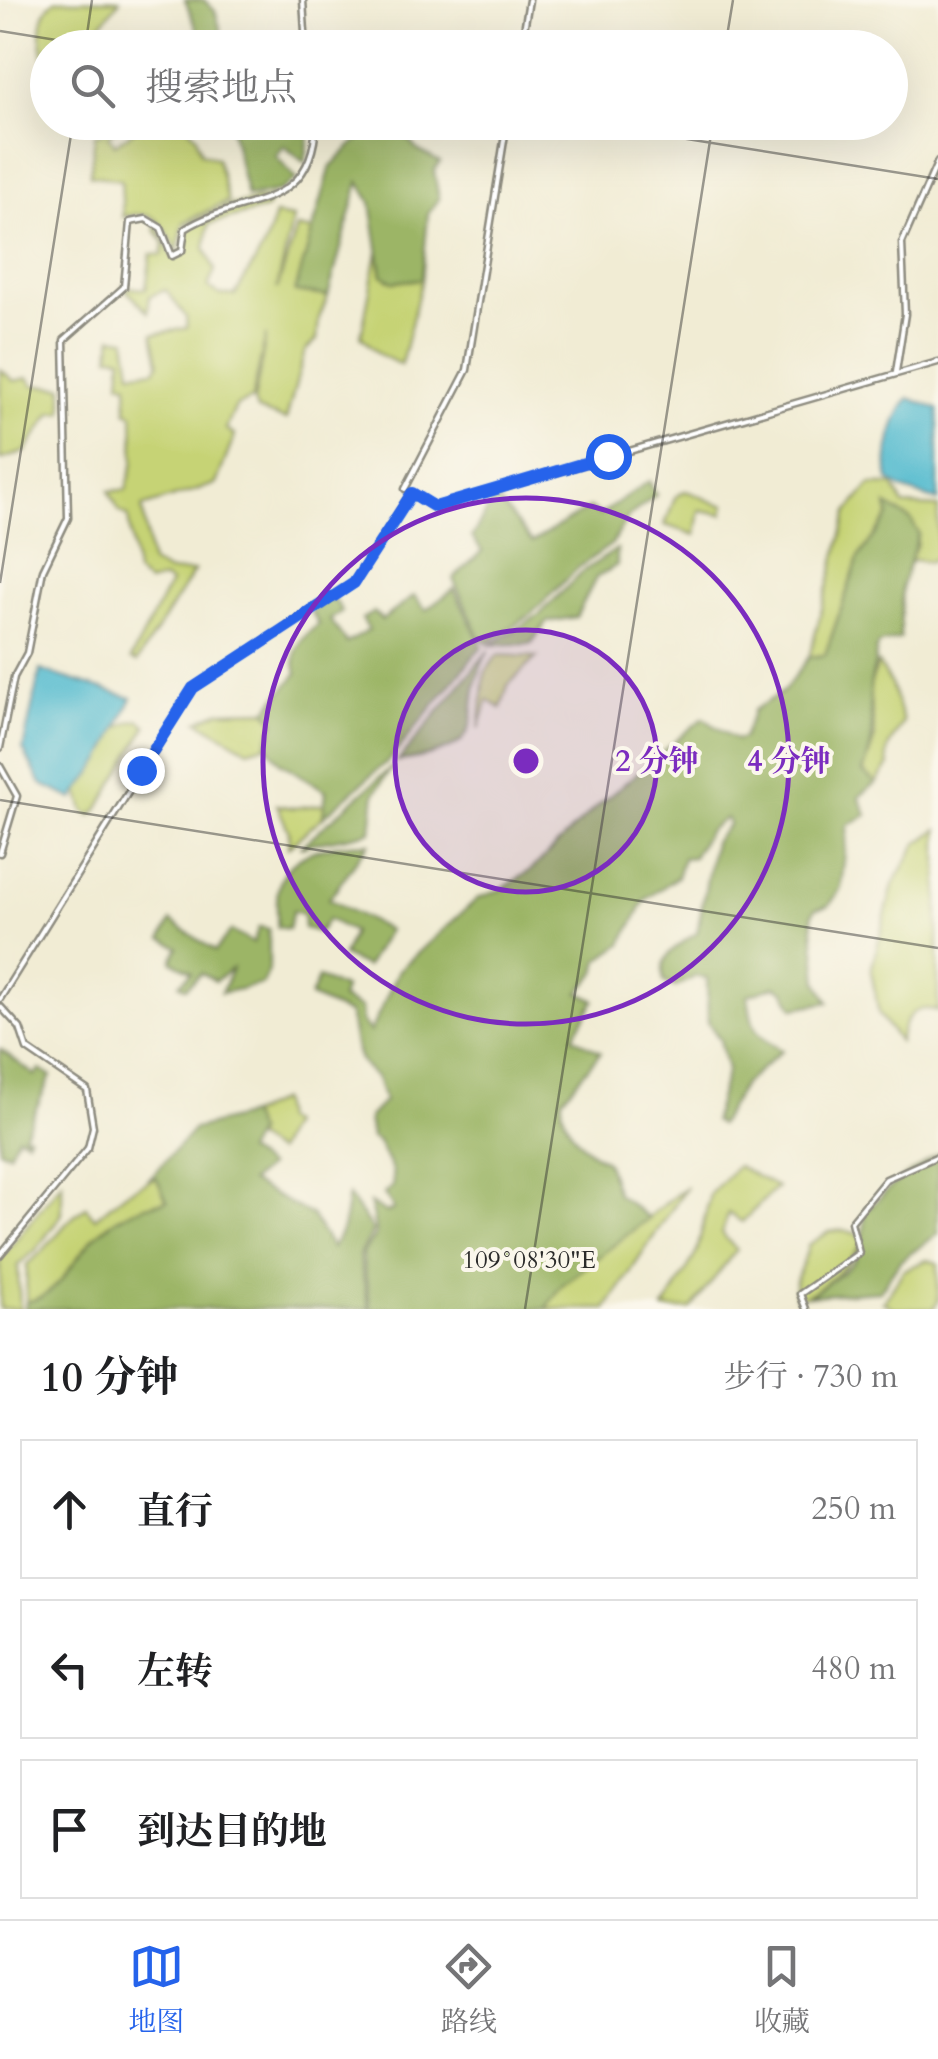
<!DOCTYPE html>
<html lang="zh">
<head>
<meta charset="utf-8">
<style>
	:root { --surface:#fff; --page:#f2f2f2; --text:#202124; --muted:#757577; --line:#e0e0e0; --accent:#2563eb }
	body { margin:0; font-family:Cardo,"Noto Serif SC",serif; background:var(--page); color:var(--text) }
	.stop { position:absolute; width:30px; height:30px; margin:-22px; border:8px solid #2563eb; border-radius:50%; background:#fff }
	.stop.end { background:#2563eb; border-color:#fff; box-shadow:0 2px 10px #0008 }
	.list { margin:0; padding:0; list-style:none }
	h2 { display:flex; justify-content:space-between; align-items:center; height:130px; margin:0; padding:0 40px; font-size:42px }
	h2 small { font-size:32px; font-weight:400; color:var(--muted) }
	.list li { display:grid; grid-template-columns:65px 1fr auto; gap:30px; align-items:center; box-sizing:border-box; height:140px; margin:0 20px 20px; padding:0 20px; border:2px solid var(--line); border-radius:0px }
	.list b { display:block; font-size:38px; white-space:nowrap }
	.list em { font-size:32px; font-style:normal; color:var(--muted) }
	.icon { flex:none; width:55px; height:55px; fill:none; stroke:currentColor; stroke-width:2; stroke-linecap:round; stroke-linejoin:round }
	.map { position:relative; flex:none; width:938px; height:1309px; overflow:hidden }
	.search { position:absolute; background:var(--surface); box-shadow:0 10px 40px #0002; left:30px; right:30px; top:30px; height:110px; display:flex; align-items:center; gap:25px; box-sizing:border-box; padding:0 35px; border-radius:55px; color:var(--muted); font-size:38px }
	.sheet { height:610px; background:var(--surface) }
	nav { display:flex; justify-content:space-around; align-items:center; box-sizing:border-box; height:140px; border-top:2px solid var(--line); background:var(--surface); font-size:28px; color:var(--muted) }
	nav a { display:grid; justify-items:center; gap:5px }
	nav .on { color:var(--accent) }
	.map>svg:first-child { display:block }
</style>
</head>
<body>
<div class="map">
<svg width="938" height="1309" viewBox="0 0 938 1309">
	<rect width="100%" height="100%" fill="#fbf7ec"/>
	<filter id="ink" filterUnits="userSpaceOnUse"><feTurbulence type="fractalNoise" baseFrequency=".01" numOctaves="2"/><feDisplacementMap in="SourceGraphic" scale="20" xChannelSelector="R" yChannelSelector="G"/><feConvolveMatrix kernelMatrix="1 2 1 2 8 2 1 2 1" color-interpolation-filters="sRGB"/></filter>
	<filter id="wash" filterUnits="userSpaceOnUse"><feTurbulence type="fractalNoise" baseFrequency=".0048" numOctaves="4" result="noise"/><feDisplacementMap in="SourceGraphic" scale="40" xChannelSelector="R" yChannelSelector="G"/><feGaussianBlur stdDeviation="2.25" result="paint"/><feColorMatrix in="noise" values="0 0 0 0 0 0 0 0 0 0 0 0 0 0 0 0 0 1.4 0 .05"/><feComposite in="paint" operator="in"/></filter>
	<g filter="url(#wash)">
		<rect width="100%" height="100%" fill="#f1ecd4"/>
		<!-- green -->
		<g fill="#c6d375" stroke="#787f50" stroke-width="2.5">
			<path d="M 55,0 L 120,0 L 98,28 L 103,47 L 48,48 L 47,72 C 41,50 34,16 55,0 Z"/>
			<path d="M 104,123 L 120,123 L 108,136 L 115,144 L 145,123 L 185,124 L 196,136 L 201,153 L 217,159 L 228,201 L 184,222 L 177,252 C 165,224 155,208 123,217 L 121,180 L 90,175 L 95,134 L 103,133 Z"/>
			<polygon points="271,198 266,209 209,224 205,248 215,270 208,287 220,295 235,295 265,245 275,215 293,218 277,289 297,228 313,231 301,293 328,296 319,318 317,340 305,351 286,420 257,410 254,402 266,335 252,399 236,406 226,429 235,435 216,484 142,507 151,563 169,572 194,571 137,662 131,659 170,583 164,579 148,583 136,573 128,516 119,511 109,491 126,490 134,461 133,414 126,411 128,384 120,382 122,357 110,356 112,337 126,339 131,372 155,370 159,363 153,334 187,328 186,317 166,290 150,296 148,312 123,287 146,289 151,254 162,255 164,243 155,230 156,222 171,254 177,257 184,252 188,224 226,206"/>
			<polygon points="377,253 382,275 393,282 422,279 401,365 379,354 361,336"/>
			<polygon points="0,369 14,381 28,378 33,385 63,387 63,412 52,413 25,452 0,460"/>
			<polygon points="870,485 893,485 903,505 938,507 938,556 929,562 913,560 907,566 917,544 911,520 889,507 889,516 859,557 825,655 809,657 848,512"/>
			<path d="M 685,491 C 700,494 710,504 725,505 L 723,514 L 700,510 L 696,535 L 665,525 L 675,497 Z"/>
			<polygon points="497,655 537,657 508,685 501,708 488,700 479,729 485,673"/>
			<path d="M 878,663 L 891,684 L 903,721 C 896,740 883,742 889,765 L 876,783 L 863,772 L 875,737 L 869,688 Z"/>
			<polygon points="266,710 275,721 266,745 248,750 198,721 220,711"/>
			<path d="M 140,720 L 147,726 L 98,810 L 91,815 L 84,811 L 76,783 C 93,759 108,723 140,720 Z"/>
			<polygon points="325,804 323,817 288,847 289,832 277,805 294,808"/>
			<path d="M 938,829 L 938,1011 C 912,1003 904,1020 899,1042 L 879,1014 L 871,971 L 893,885 L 917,844 Z"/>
			<polygon points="280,1100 283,1120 290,1124 276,1152 255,1139 257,1132 249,1115"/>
			<polygon points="737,1166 777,1187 742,1222 728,1213 722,1233 736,1250 691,1309 664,1309 697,1252 710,1194"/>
			<path d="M 156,1177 L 167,1201 C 139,1206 113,1219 92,1240 C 70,1262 60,1297 26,1302 L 27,1264 C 51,1248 61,1223 86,1207 L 95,1218 L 125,1193 Z"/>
			<polygon points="62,1182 62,1214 36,1250 18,1265 20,1309 0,1309 0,1259"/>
			<polygon points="687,1186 606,1309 546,1309 562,1285"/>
			<path d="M 843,1230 L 858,1234 L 863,1242 C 849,1264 822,1293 796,1299 C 790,1280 806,1264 808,1245 L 829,1232 Z"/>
			<polygon points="927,1260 938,1263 938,1301 933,1309 896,1309 883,1302 904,1270"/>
		</g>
		<!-- forest -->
		<g fill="#9cb566" stroke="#647048" stroke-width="2.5">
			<polygon points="185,0 204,0 215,11 226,47 204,47"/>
			<polygon points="230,123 311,123 305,163 284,146 276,156 296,179 280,191 247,197"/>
			<polygon points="375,123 389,123 393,132 403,132 416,149 440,162 434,171 439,199 428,214 422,279 393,282 382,275 371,202 359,182 328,296 295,292 331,166"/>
			<polygon points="649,481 656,495 628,517 612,544 578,568 531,614 488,643 480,637 453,579 482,551 472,537 495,497 532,542 589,508 600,515"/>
			<path d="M 887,505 L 911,520 L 919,534 L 902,585 L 900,639 L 880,643 L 876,650 C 877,665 870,675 870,690 C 869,730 879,729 863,772 L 876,783 L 859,797 L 867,815 L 848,825 L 841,888 L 829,906 L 815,909 L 812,916 L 818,982 L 829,1002 L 794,1008 L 785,991 L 775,986 L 748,995 C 751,1025 754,1036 782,1050 L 743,1085 L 719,1125 L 713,1121 L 727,1070 L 720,1040 L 708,1022 L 707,978 L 696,976 L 676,987 L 664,982 C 658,956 677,945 697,933 L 714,842 L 729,824 L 726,818 L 709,830 L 693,857 L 683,858 L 677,877 L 645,900 L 622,944 L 599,960 L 596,973 L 579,993 L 595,1000 L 573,1037 L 601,1052 L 562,1099 C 560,1126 584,1151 606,1161 L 617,1194 L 649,1218 L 562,1285 L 546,1309 L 371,1309 L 362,1254 L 376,1234 L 370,1203 L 386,1213 L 394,1209 L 384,1194 L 393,1186 L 392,1171 L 378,1142 L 371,1138 L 368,1118 L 384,1101 L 377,1078 C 352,1061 356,1041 349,1014 L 310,997 L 318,978 L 344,988 L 341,999 L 361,1008 L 362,1022 L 370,1032 L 399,970 L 478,898 L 502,889 L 531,870 L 594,809 L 703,718 L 736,740 L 743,738 L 754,710 L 784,691 L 809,657 L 825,655 L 859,557 L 889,516 Z"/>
			<polygon points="617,549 617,565 596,578 576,617 547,622 531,644 491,645 539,615 582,572"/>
			<path d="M 454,589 L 482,646 L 390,759 L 323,817 L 326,791 L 281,763 L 266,745 L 275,721 L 266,710 L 297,674 C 290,650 301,638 319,624 L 311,612 L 332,596 L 342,611 L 330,620 L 347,643 L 369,630 L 362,619 L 374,612 L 382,620 L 414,596 L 426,610 Z"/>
			<path d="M 489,650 C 453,714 506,747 398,761 Z"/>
			<path d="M 392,767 L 375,793 L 371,831 C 348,839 324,839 300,847 Z"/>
			<path d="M 369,843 L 329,899 L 388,930 L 366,967 L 343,956 L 353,932 L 328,919 L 319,932 L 304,928 L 303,914 L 293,911 L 288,929 L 277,927 C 278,914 275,898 279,886 C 289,847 337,844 369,843 Z"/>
			<polygon points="171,921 215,951 231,931 253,943 259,927 269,929 269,968 263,984 221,993 232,969 215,981 201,973 186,988 179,984 192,972 172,961 178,947 162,939"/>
			<polygon points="0,1049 35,1075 40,1070 51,1076 24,1135 29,1136 27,1140 18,1136 9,1153 0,1150"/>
			<path d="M 249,1115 L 257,1132 L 246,1152 L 268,1167 L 250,1182 L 311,1215 L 332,1248 L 343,1227 L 348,1195 L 373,1231 L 359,1255 L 369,1309 L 25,1309 L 26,1302 C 59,1297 71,1263 92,1240 C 112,1217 138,1206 167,1201 L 156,1177 L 148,1180 L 194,1129 Z"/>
			<path d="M 938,1154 L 938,1234 L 900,1261 L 880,1291 L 809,1296 C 847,1268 867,1265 864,1213 L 894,1184 Z"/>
		</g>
		<!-- water -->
		<g fill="#50b9ce" stroke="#3e727c" stroke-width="2.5">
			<path d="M 909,398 L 938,409 L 938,501 L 901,489 L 889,480 C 884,456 893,416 909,398 Z"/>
			<polygon points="40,670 132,698 102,760 73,799 41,784 23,749"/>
		</g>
	</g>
	<g filter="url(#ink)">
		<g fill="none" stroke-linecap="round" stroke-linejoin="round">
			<!-- street casing -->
			<g stroke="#8e8c80" stroke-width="9">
				<g id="street">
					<polyline points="303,0 306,48"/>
					<polyline points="521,48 529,0"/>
					<polyline points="896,372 905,314 902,243 938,161"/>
					<polyline points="405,489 467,370 507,122"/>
					<path d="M 0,748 L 14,677 L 27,653 L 43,570 L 68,518 L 64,340 L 124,287 L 130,222 L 146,219 L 161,228 L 172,256 L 182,251 L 185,229 C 242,193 313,214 316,122"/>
					<polyline points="0,766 17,796 0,853"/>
					<polyline points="0,999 193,688 354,583 411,493 435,507 938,362"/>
					<polyline points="0,1006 20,1028 27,1049 87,1090 93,1127 88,1148 0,1255"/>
					<polyline points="806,1309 800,1294 859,1253 851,1222 886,1179 938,1156"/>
				</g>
			</g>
			<!-- street -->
			<use href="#street" stroke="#fff" stroke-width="4"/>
		</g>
	</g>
	<g fill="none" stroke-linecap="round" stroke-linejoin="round" filter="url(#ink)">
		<!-- route -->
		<polyline stroke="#2563eb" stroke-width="12" points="141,770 193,688 354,583 412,493 435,507 608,456"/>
	</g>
	<!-- ticks -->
	<path fill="none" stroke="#2b2b2b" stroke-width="2.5" stroke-opacity="0.45" d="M 0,31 L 106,48M 85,48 L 92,0M 725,48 L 733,0M 580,122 L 938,179M 0,583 L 73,122M 0,800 L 938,948M 525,1309 L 713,122"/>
	<!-- distance rings -->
	<circle cx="526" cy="761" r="131" fill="#7b2cbf" fill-opacity=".12"/>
	<g fill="none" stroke="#7b2cbf" stroke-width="5">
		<circle cx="526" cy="761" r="131"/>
		<circle cx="526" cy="761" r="263"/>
	</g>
	<g font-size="25" text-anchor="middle" fill="#2b2b2b" stroke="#fbf7ec" stroke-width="8" stroke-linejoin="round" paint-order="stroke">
		<text x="529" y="1268">109°08'30"E</text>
	</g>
	<circle cx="526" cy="761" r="15" fill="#7b2cbf" stroke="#fbf7ec" stroke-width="5"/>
	<g font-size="30" text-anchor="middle" font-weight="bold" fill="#7b2cbf" stroke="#fbf7ec" stroke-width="8" stroke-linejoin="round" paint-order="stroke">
		<text x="657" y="771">2 分钟</text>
		<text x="789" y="771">4 分钟</text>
	</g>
</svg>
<div class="stop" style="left:608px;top:456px"></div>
<div class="stop end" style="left:141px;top:770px"></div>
<div class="search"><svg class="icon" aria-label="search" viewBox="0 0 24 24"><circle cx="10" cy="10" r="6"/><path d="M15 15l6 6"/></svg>搜索地点</div>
</div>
<section class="sheet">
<h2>10 分钟<small>步行 · 730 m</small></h2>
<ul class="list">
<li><svg class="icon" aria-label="ahead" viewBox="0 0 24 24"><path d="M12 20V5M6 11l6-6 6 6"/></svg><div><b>直行</b></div><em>250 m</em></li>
<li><svg class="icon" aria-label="left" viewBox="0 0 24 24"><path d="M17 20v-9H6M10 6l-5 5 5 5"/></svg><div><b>左转</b></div><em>480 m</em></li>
<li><svg class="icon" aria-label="arrive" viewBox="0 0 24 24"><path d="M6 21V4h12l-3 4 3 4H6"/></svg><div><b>到达目的地</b></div></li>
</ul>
</section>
<nav>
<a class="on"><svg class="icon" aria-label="map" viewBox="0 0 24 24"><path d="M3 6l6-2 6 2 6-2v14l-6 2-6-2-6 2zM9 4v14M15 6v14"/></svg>地图</a>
<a><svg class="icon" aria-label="directions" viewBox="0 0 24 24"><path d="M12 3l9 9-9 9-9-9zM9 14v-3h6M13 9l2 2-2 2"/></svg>路线</a>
<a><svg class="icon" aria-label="saved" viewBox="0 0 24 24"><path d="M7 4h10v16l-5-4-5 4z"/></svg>收藏</a>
</nav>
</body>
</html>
